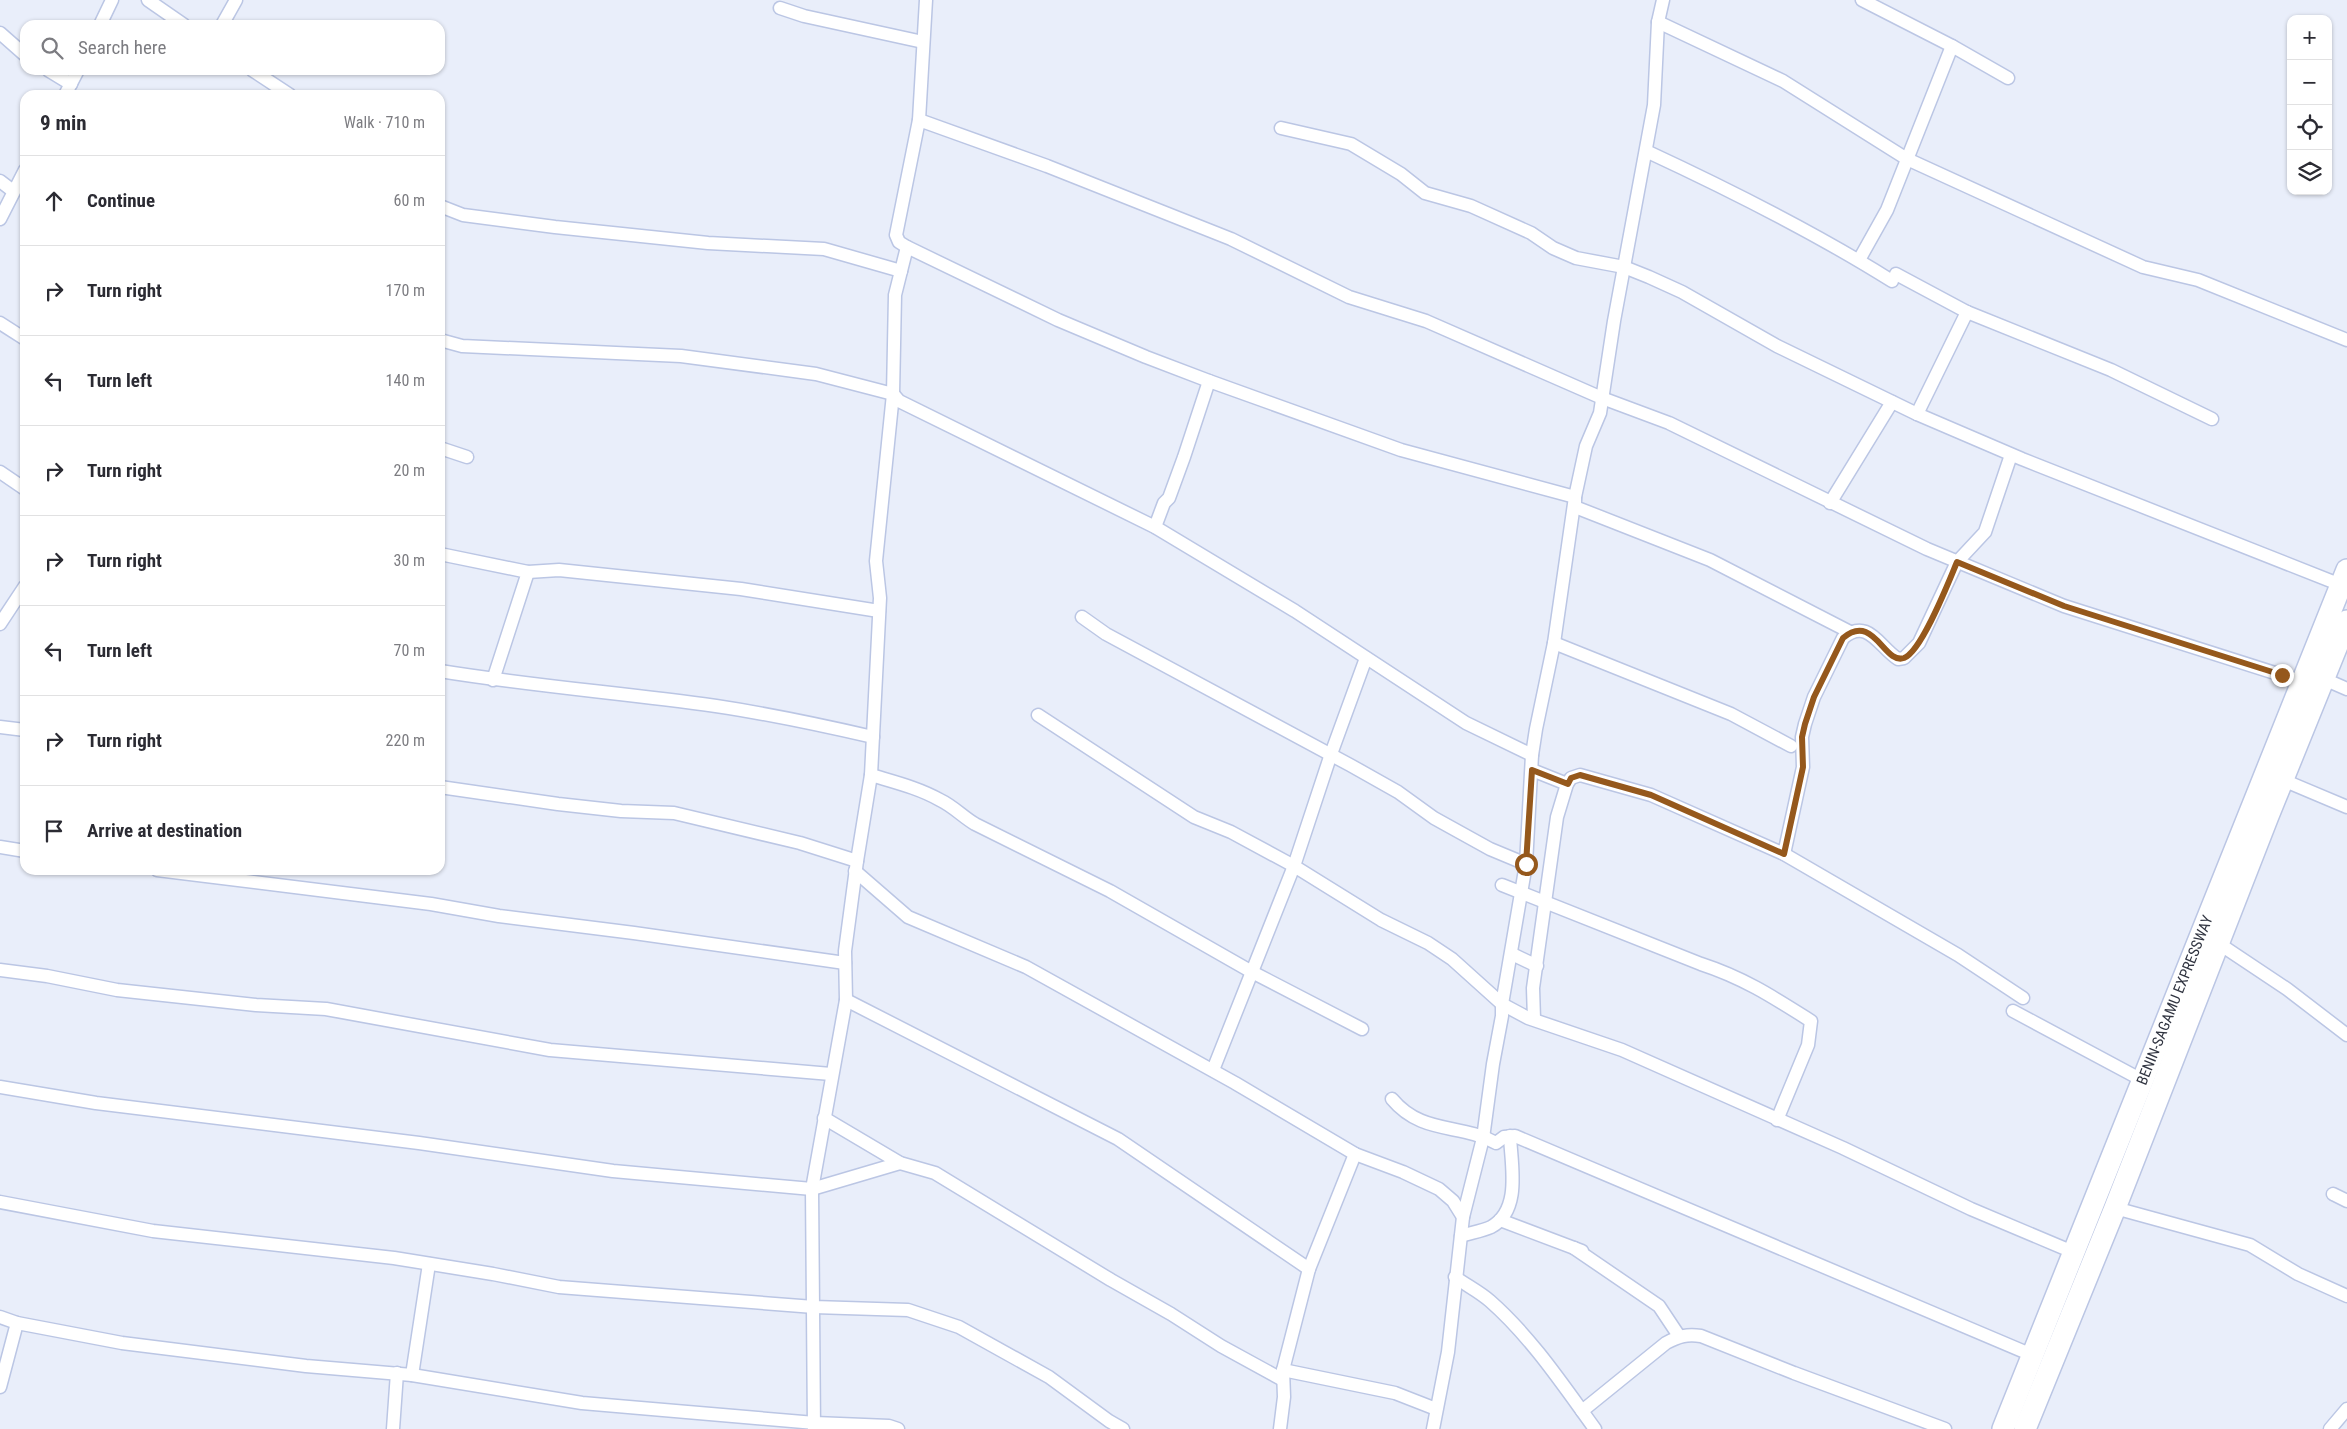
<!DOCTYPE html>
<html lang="en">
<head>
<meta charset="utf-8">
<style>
	:root { --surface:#fff; --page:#f2f2f3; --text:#2b2b33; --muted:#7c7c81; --line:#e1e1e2 }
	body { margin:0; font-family:"Roboto Condensed",sans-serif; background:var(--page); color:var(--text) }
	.controls { position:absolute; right:15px; top:15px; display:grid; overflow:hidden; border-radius:10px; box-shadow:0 1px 4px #0004 }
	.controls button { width:45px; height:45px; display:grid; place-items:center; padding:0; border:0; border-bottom:1px solid var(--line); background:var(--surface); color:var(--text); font:25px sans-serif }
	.stop { position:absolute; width:15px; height:15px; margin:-11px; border:4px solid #95581c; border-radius:50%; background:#fff }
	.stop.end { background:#95581c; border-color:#fff; box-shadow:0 1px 5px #0008 }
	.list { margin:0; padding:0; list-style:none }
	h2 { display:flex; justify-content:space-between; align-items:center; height:65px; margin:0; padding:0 20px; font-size:21px }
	h2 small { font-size:16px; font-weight:400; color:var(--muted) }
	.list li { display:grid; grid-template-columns:32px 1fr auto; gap:15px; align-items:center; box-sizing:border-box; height:90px; padding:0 20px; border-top:1px solid var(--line) }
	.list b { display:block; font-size:19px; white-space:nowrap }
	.list em { font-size:16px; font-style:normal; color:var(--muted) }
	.icon { flex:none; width:28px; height:28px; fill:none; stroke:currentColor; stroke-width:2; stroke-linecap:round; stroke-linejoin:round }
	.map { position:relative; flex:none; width:2347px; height:1429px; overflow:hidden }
	.search { position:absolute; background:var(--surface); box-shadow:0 1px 4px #0004; left:20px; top:20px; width:425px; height:55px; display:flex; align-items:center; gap:12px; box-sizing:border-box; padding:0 18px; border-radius:15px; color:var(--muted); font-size:19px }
	.panel { position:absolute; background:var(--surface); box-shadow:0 1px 4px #0004; left:20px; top:90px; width:425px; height:785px; border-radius:15px }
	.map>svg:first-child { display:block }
</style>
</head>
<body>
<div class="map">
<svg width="2347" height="1429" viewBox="0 0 2347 1429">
	<rect width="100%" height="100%" fill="#e9eefa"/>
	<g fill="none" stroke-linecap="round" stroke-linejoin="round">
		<!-- minor casing -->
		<g stroke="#bbc6e4" stroke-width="15">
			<g id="minor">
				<polyline points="148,0 184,25"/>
				<polyline points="1862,0 1952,46 2008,78"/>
				<polyline points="780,8 804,16 923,42"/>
				<polyline points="1658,22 1783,81 1907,159 2143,267 2198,280 2347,340"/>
				<polyline points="100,25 112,0"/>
				<polyline points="222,25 236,0"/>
				<polyline points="0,33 25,55"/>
				<polyline points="48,70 71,84"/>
				<polyline points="252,70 290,95"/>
				<polyline points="65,95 78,70"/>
				<polyline points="919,120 926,0"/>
				<polyline points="1281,128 1351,144 1401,174 1425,193 1471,206 1531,233 1553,248 1576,258 1624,267 1649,277 1682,292 1777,346 1917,414 2022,459 2341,585"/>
				<path d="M 1646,151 C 1730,190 1814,232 1892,281"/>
				<polyline points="0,181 13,191"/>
				<polyline points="440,206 463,215 555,227 708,243 824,249 901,271"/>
				<polyline points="0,219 25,170"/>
				<polyline points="1859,260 1887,210 1952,46"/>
				<polyline points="1896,274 1967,312 2111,370 2212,419"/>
				<polyline points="0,323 25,339"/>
				<polyline points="440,340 462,346 681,356 816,374 893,394 899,401 1155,527 1295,611 1466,723 1532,755"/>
				<polyline points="1917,414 1967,312"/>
				<polyline points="440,448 467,457"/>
				<polyline points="0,472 25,489"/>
				<polyline points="1830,503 1892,402"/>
				<polyline points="1155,527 1164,503 1169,498 1184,457 1209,381"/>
				<polyline points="440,554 528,572 493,680"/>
				<polyline points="528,572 559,570 741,589 879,611"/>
				<polyline points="1082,617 1106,634 1350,765 1398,792 1434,818 1490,849 1526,864"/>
				<polyline points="0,624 25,586"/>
				<polyline points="1850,632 1710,560 1575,507 1575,497 1401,450 1209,381 1146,357 1058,320 907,247 899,242 896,235 919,120 1047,166 1231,239 1349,297 1426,321 1602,398 1669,423 1927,549 2064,606 2303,682"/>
				<polyline points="1554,643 1731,714 1791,746"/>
				<path d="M 440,671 C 532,686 624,693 716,706 C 769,714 821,725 873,737"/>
				<polyline points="2324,679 2347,689"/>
				<polyline points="1038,715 1194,817 1231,832 1294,866 1381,920 1428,943 1452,959 1502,1004 1528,1018 1622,1050 1843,1148 1971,1209 2073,1252"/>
				<polyline points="0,727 25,730"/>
				<polyline points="1532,770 1567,784"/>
				<path d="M 871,775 C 894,782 919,788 940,800 C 953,806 963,817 975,824 L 1110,891 L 1252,972 L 1362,1029"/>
				<polyline points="2283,780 2347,807"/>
				<polyline points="440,787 558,804 621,811 674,813 800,843 857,861"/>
				<polyline points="0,847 25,851"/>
				<polyline points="1784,854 1958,955 2023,998"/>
				<polyline points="157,870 431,904 499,916 634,933 845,963"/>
				<polyline points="855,871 908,917 1026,967 1235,1083 1355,1154 1403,1172 1439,1189 1453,1201 1463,1217"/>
				<path d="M 1502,885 L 1701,964 C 1744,978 1773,997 1811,1021 L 1808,1045 L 1777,1120"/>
				<polyline points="2218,943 2287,989 2347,1035"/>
				<polyline points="1512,954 1537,966"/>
				<polyline points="0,970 47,976 117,990 256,1005 326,1009 550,1050 831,1074"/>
				<polyline points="846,1000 1118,1139 1309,1269"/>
				<polyline points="2013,1011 2142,1080"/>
				<path d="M 1534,1019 L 1533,988 L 1557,817 L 1567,784 L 1571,778 L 1580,775 L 1651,795 L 1784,854 L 1803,767 L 1802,737 L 1805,724 L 1814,697 L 1843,638 C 1868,617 1879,647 1898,659 L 1904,658 L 1919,643 L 1957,562 L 1985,532 L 2011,455"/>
				<polyline points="1213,1070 1294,866 1331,754 1366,658"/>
				<polyline points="0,1087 96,1103 419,1143 613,1171 812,1189 900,1163"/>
				<path d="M 1392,1099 C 1422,1135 1460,1123 1496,1143 L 1504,1137 L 1515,1136 L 2032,1355"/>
				<polyline points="824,1118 900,1163 935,1173 1111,1280 1171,1314 1221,1346 1283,1380"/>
				<polyline points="2333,1194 2347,1201"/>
				<polyline points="0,1202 153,1231 394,1258 493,1274 559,1287 814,1307 908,1310 959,1327 1049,1377 1109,1421 1123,1429"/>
				<polyline points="2115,1208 2250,1245 2298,1274 2347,1296"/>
				<polyline points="1500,1220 1582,1251"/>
				<path d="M 1461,1236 C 1470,1233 1482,1231 1491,1227 C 1522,1210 1511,1164 1510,1136"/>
				<polyline points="1574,1248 1659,1306 1679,1336"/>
				<path d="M 1455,1277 C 1466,1285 1480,1292 1490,1301 C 1531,1337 1563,1385 1595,1429"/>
				<polyline points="0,1317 17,1323 122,1343 306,1366 412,1375 582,1403 815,1423 889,1426 898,1429"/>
				<polyline points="1283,1370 1395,1393 1436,1409"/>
				<polyline points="412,1375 429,1264"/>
				<polyline points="0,1387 17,1323"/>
				<path d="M 1582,1411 L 1666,1343 C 1679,1336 1687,1334 1701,1336 L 1794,1373 L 1945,1429"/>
				<polyline points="393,1429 397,1373"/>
				<polyline points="814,1429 812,1189 846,1000 845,951 857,861 871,775 880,598 876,561 893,394 895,295 907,247"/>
				<polyline points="1280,1429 1284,1397 1283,1370 1309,1269 1355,1154"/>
				<polyline points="1433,1429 1448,1352 1463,1217 1483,1138 1493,1064 1502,1016 1502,1004 1526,864 1532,755 1536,729 1554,643 1575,497 1586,446 1600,413 1614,321 1654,105 1658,22 1663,0"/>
				<polyline points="2330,1429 2347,1409"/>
			</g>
		</g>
		<!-- trunk casing -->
		<g stroke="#bbc6e4" stroke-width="24">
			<g id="trunk">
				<path id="s1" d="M 2003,1429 L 2347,570"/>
				<polyline points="2025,1429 2115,1208 2268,816 2347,621"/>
			</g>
		</g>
		<!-- minor -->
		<use href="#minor" stroke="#fff" stroke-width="12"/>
		<!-- trunk -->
		<use href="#trunk" stroke="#fff" stroke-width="21"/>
	</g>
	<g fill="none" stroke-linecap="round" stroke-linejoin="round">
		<!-- route -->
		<path stroke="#95581c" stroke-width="6" d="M 1526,864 L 1532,770 L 1568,784 L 1571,778 L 1580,775 L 1651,795 L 1784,854 L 1803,767 L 1802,737 L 1805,724 L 1814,697 L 1843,638 C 1874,612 1884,665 1904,658 C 1922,651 1949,581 1957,562 L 2064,606 L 2282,675"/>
	</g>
	<g text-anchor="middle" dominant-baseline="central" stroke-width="5" stroke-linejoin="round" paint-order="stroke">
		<!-- street labels -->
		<g font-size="15" fill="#303440" stroke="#e9eefa">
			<text stroke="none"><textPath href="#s1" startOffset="462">BENIN-SAGAMU EXPRESSWAY</textPath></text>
		</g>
	</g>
</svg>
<div class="controls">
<button>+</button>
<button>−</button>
<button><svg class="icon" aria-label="locate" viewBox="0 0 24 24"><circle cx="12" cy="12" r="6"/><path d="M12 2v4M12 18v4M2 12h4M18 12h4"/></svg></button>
<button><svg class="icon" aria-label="layers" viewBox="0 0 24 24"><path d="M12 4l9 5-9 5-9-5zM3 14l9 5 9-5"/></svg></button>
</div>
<div class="stop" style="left:1526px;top:864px"></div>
<div class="stop end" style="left:2282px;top:675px"></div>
<div class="search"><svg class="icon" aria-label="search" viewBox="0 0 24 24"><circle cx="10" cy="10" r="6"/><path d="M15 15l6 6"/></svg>Search here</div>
<section class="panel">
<h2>9 min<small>Walk · 710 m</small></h2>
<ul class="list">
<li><svg class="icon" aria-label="ahead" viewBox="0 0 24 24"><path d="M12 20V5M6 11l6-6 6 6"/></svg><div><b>Continue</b></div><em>60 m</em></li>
<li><svg class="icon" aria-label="right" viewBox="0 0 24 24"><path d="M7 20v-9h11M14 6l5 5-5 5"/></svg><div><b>Turn right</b></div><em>170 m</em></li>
<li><svg class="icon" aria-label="left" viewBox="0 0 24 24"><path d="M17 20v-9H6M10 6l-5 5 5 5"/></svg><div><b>Turn left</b></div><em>140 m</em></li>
<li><svg class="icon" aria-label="right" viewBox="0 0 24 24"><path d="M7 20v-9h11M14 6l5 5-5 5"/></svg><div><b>Turn right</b></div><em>20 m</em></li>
<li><svg class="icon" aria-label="right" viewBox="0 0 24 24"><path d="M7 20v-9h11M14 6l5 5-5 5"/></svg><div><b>Turn right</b></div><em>30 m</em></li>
<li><svg class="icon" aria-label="left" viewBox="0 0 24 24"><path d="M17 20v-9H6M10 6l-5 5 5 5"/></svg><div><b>Turn left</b></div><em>70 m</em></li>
<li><svg class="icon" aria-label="right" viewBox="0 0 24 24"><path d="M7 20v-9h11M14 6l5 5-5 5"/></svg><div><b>Turn right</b></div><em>220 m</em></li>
<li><svg class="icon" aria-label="arrive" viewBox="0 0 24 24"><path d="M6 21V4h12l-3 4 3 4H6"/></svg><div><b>Arrive at destination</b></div></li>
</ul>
</section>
</div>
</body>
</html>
